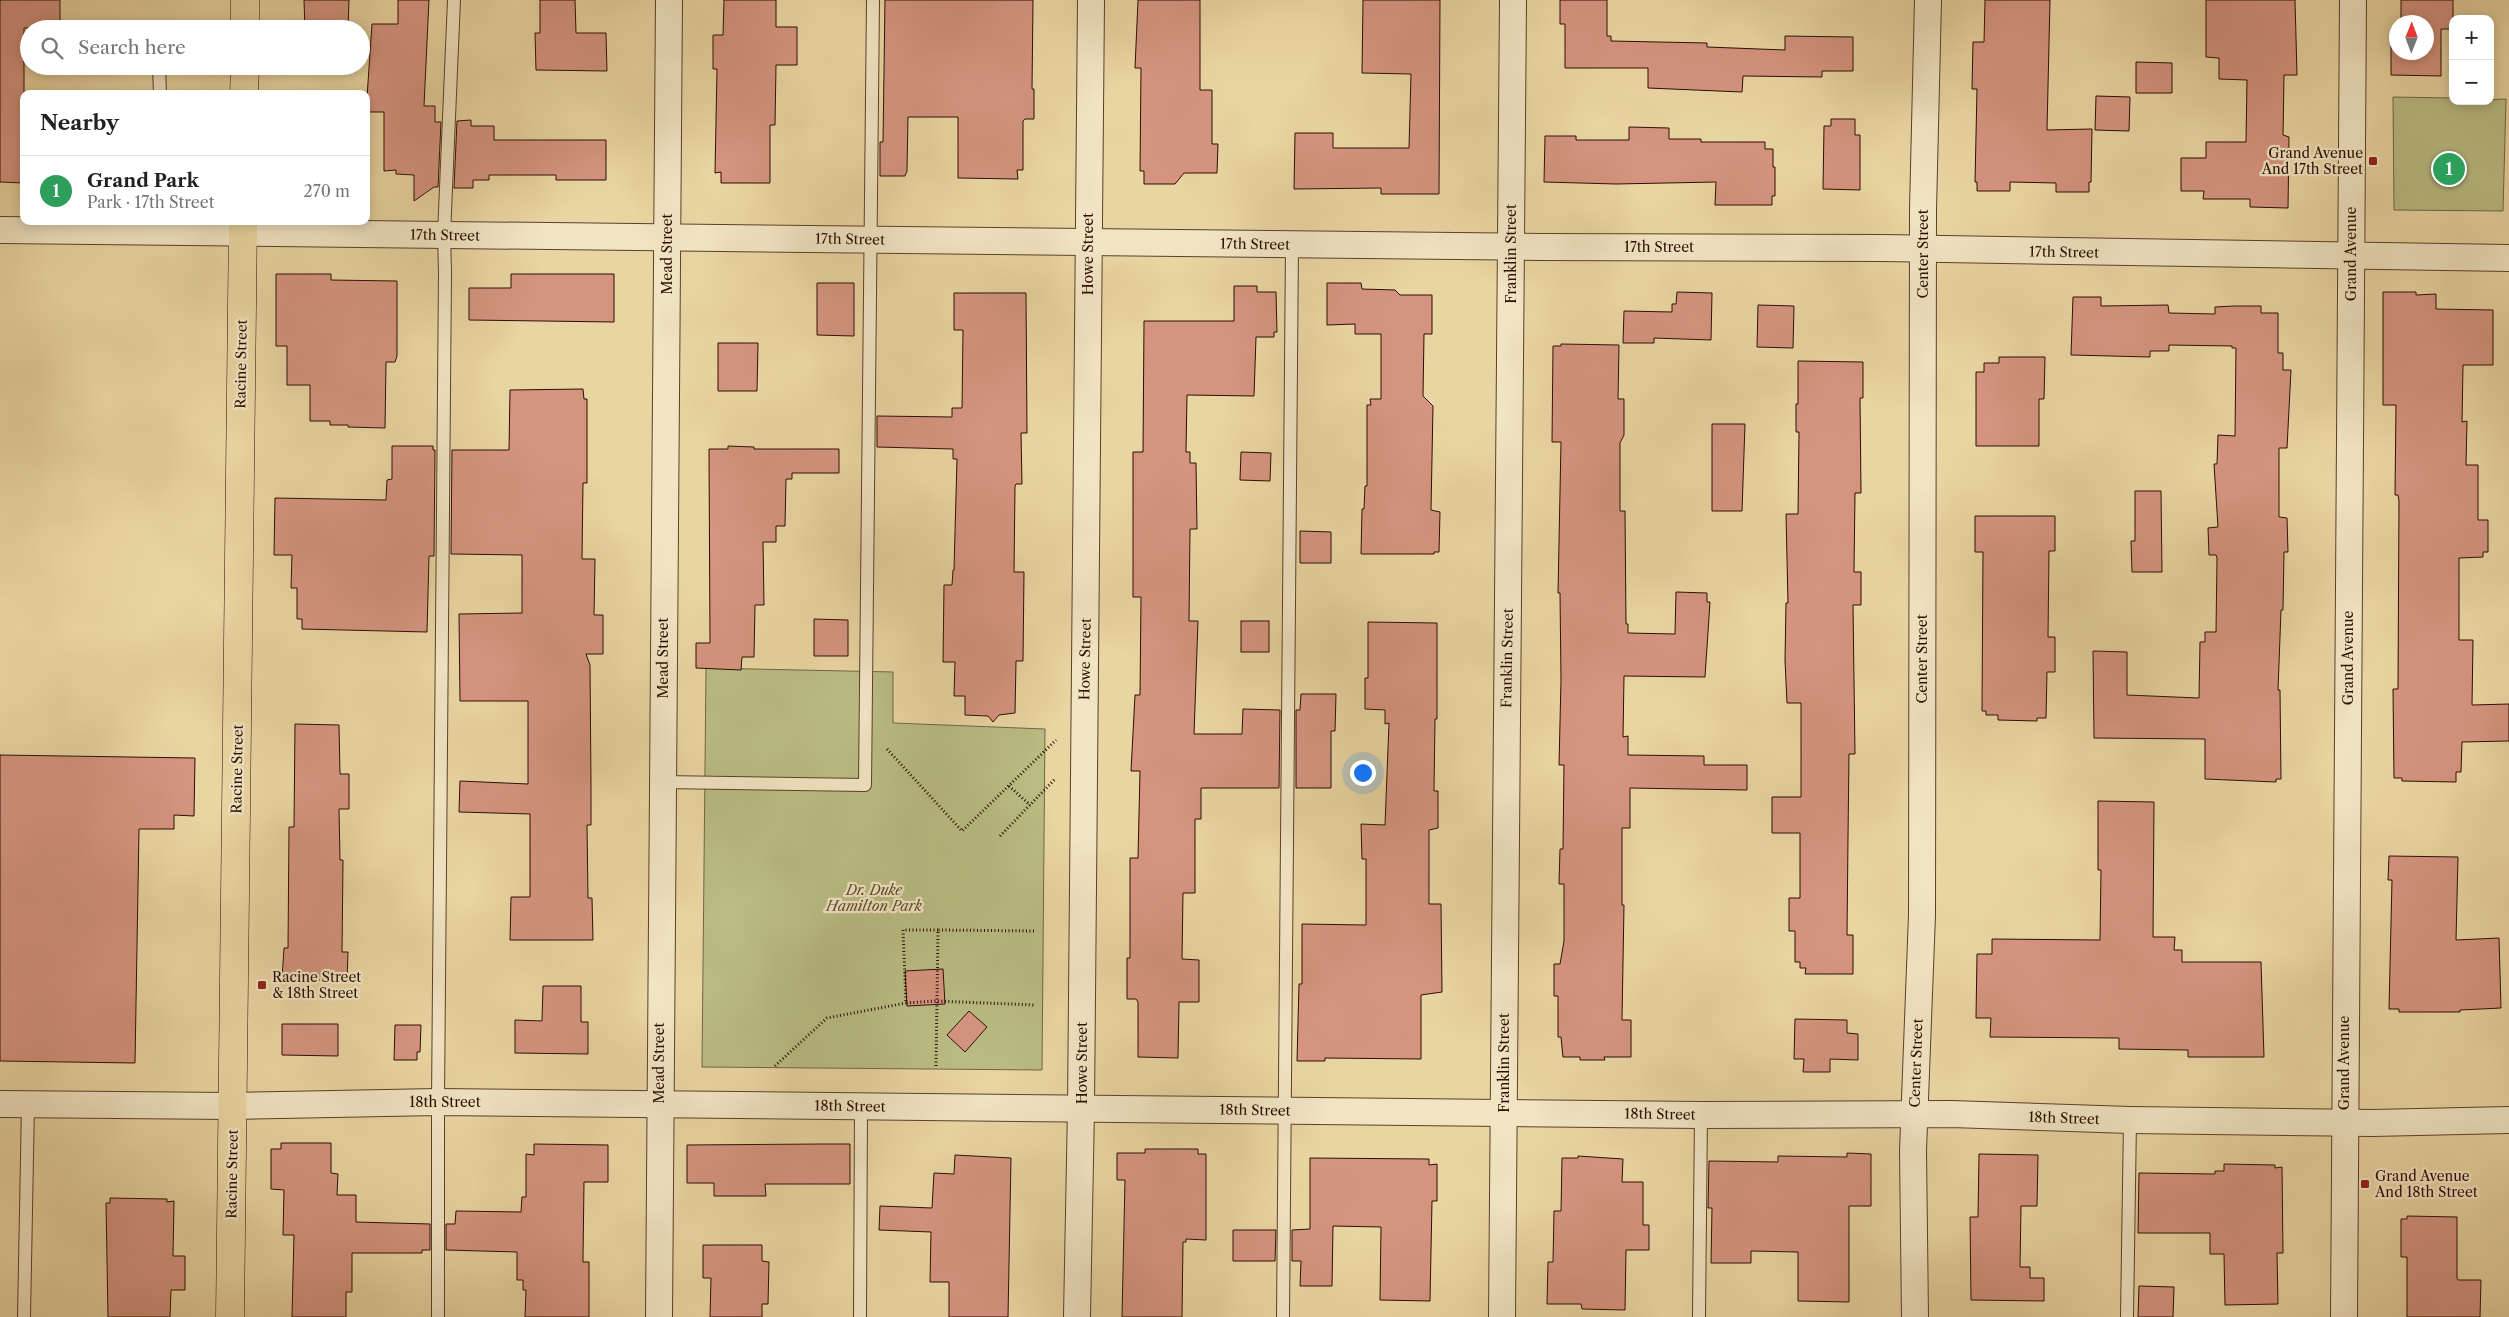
<!DOCTYPE html>
<html lang="en">
<head>
<meta charset="utf-8">
<style>
	:root { --surface:#fff; --page:#f6f6f6; --text:#222; --muted:#767676; --line:#e0e0e0; --accent:#1a73e8 }
	body { margin:0; font-family:"Libre Caslon Text",serif; background:var(--page); color:var(--text) }
	.controls { position:absolute; right:15px; top:15px; display:grid; overflow:hidden; border-radius:10px; box-shadow:0 2px 12px #0003 }
	.controls button { width:45px; height:45px; display:grid; place-items:center; padding:0; border:0; border-bottom:1px solid var(--line); background:var(--surface); color:var(--text); font:25px sans-serif }
	.compass { position:absolute; left:2389px; top:15px; width:45px; height:45px; border-radius:50%; background:var(--surface); box-shadow:0 2px 12px #0003; rotate:1deg }
	.you { position:absolute; left:1362px; top:772px; width:18px; height:18px; margin:-12px; border:4px solid #fff; border-radius:50%; background:#1a73e8; box-shadow:0 0 0 8px #1a73e833 }
	.badge { display:grid; place-items:center; width:32px; height:32px; border-radius:50%; background:var(--accent); color:#fff; font-size:16px; font-weight:700 }
	.pin { position:absolute; translate:-50% -50%; border:2px solid #fff; box-shadow:0 1px 5px #0006 }
	.list { margin:0; padding:0; list-style:none }
	h2 { display:flex; justify-content:space-between; align-items:center; height:65px; margin:0; padding:0 20px; font-size:21px }
	h2 small { font-size:16px; font-weight:400; color:var(--muted) }
	.list li { display:grid; grid-template-columns:32px 1fr auto; gap:15px; align-items:center; box-sizing:border-box; height:70px; padding:0 20px; border-top:1px solid var(--line) }
	.list b { display:block; font-size:19px; white-space:nowrap }
	.list p { margin:0; font-size:16px; white-space:nowrap; color:var(--muted) }
	.list em { font-size:16px; font-style:normal; color:var(--muted) }
	.icon { flex:none; width:28px; height:28px; fill:none; stroke:currentColor; stroke-width:2; stroke-linecap:round; stroke-linejoin:round }
	.map { position:relative; flex:none; width:2509px; height:1317px; overflow:hidden }
	.search { position:absolute; background:var(--surface); box-shadow:0 2px 12px #0003; left:20px; top:20px; width:350px; height:55px; display:flex; align-items:center; gap:12px; box-sizing:border-box; padding:0 18px; border-radius:28px; color:var(--muted); font-size:19px }
	.panel { position:absolute; background:var(--surface); box-shadow:0 2px 12px #0003; left:20px; top:90px; width:350px; height:135px; border-radius:10px }
	.map>svg:first-child { display:block }
</style>
</head>
<body>
<div class="map">
<svg width="2509" height="1317" viewBox="0 0 2509 1317">
	<rect width="100%" height="100%" fill="#e9d5a2"/>
	<filter id="stains"><feTurbulence type="fractalNoise" baseFrequency=".004" numOctaves="4"/><feColorMatrix values="0 0 0 0 .2 0 0 0 0 .09 0 0 0 0 .02 0 0 0 .5 -.17"/></filter>
	<radialGradient id="worn" r=".72"><stop offset=".6" stop-color="#630" stop-opacity="0"/><stop offset="1" stop-color="#630" stop-opacity=".3"/></radialGradient>
	<!-- green -->
	<g fill="#b9bc83" stroke="#726642">
		<polygon points="2393,97 2453,98 2453,101 2506,99 2503,211 2394,210"/>
		<polygon points="706,668 893,672 893,723 1045,729 1042,1070 702,1067"/>
	</g>
	<!-- building -->
	<g fill="#d59480" stroke="#2c0f00">
		<polygon points="0,0 60,0 60,28 24,28 24,183 0,182"/>
		<polygon points="304,0 349,0 348,29 305,29"/>
		<polygon points="398,0 429,0 424,106 435,106 435,122 441,122 438,187 434,187 414,201 414,175 396,174 396,170 384,171 384,112 366,112 372,24 398,24"/>
		<polygon points="540,0 575,0 576,33 606,33 607,71 536,70 535,33 540,33"/>
		<polygon points="724,0 776,0 776,27 797,27 797,65 776,65 775,125 770,125 770,183 721,183 721,172 715,173 717,69 713,69 713,35 723,35"/>
		<polygon points="885,0 1033,0 1032,89 1034,89 1034,119 1025,119 1023,121 1023,170 1017,170 1018,179 958,178 958,117 908,117 907,171 905,176 880,176 880,142 883,142"/>
		<polygon points="1138,0 1200,0 1200,90 1212,90 1212,144 1218,144 1217,173 1184,173 1175,184 1144,184 1144,171 1140,171 1141,68 1135,68"/>
		<polygon points="1363,0 1440,0 1439,194 1381,194 1381,188 1294,189 1295,133 1333,133 1333,148 1409,148 1411,74 1362,73"/>
		<polygon points="1560,0 1607,0 1607,36 1611,36 1611,41 1707,43 1707,47 1785,50 1785,36 1853,37 1853,71 1822,71 1822,77 1743,76 1742,92 1648,88 1648,68 1565,68 1565,24 1560,24"/>
		<polygon points="1985,0 2050,0 2047,130 2092,129 2091,182 2089,182 2089,192 2056,192 2056,183 2010,182 2010,191 1977,191 1977,182 1975,182 1977,89 1972,89 1973,42 1984,42"/>
		<polygon points="2206,0 2295,0 2297,75 2284,75 2283,135 2289,137 2288,208 2250,207 2250,199 2203,199 2204,191 2181,191 2181,158 2206,158 2206,142 2246,142 2247,80 2219,79 2219,58 2206,57"/>
		<polygon points="2401,0 2453,0 2453,29 2441,29 2441,76 2391,75 2391,45 2396,45 2396,52 2426,52 2426,22 2401,22"/>
		<polygon points="2136,62 2172,63 2172,93 2136,93"/>
		<polygon points="2096,96 2130,97 2129,131 2095,130"/>
		<polygon points="1831,119 1855,119 1855,135 1860,135 1860,190 1823,189 1824,126 1831,126"/>
		<polygon points="471,120 471,126 494,126 494,140 606,140 606,180 556,180 556,175 489,175 489,180 473,180 473,188 454,188 457,121"/>
		<polygon points="1629,127 1669,128 1669,139 1701,139 1701,142 1765,142 1765,149 1773,149 1773,167 1775,167 1775,196 1772,196 1772,205 1715,205 1716,182 1616,184 1544,182 1545,136 1576,136 1576,140 1629,140"/>
		<polygon points="276,274 331,274 331,280 397,281 397,356 395,362 386,362 385,428 348,427 348,425 330,425 330,421 310,421 310,385 287,385 287,346 276,346"/>
		<polygon points="511,274 614,274 614,322 469,320 469,288 511,288"/>
		<polygon points="817,283 854,283 854,336 817,335"/>
		<polygon points="1327,283 1361,283 1362,289 1395,290 1400,295 1432,295 1432,334 1424,334 1423,396 1433,406 1431,510 1440,512 1439,552 1434,552 1434,554 1361,554 1362,509 1364,509 1365,486 1367,486 1367,405 1371,405 1370,399 1381,399 1381,334 1355,334 1355,324 1327,325"/>
		<polygon points="1234,286 1257,286 1257,292 1276,292 1277,332 1274,332 1274,337 1256,337 1254,396 1187,395 1186,452 1190,452 1190,463 1196,463 1197,529 1190,529 1189,621 1198,621 1194,734 1242,734 1243,709 1280,710 1279,788 1201,788 1201,819 1195,819 1195,893 1183,893 1182,959 1199,960 1199,1002 1179,1002 1178,1058 1138,1057 1138,1002 1136,999 1127,999 1127,958 1130,958 1130,858 1138,858 1140,771 1131,771 1135,695 1140,695 1141,597 1133,597 1133,452 1143,452 1144,321 1234,321"/>
		<polygon points="1677,292 1712,293 1711,340 1654,338 1654,343 1623,343 1624,311 1672,312 1672,304 1676,304"/>
		<polygon points="2383,292 2416,292 2416,295 2436,294 2436,309 2493,310 2493,365 2463,365 2462,422 2467,421 2466,465 2478,465 2478,520 2488,520 2488,552 2483,552 2483,557 2459,558 2459,640 2473,640 2472,705 2509,704 2509,741 2462,742 2461,772 2456,772 2456,782 2402,781 2402,778 2394,778 2393,689 2398,689 2399,501 2398,495 2395,495 2396,405 2383,405"/>
		<polygon points="954,293 1026,293 1027,433 1021,433 1022,484 1016,484 1015,486 1014,572 1024,572 1023,661 1016,661 1015,713 999,715 993,722 988,716 965,715 965,696 954,696 955,662 943,662 944,585 952,585 953,570 954,570 957,459 953,459 953,449 877,447 877,416 952,417 952,408 962,408 963,330 954,330"/>
		<polygon points="2073,297 2101,297 2101,306 2168,305 2169,313 2215,314 2215,307 2233,306 2261,306 2261,313 2278,313 2278,353 2283,353 2283,370 2291,370 2287,448 2279,448 2279,517 2287,518 2288,552 2284,552 2283,610 2281,610 2278,690 2280,690 2281,779 2276,779 2276,782 2205,779 2205,739 2094,738 2093,651 2127,652 2127,695 2199,698 2200,642 2205,642 2205,632 2216,632 2217,558 2216,555 2209,555 2208,528 2218,527 2214,464 2217,464 2218,435 2235,436 2236,348 2232,348 2232,346 2169,345 2169,351 2150,351 2150,357 2071,355"/>
		<polygon points="1758,305 1794,306 1793,348 1757,347"/>
		<polygon points="718,343 758,343 757,391 718,391"/>
		<polygon points="1561,344 1619,345 1618,399 1624,399 1624,435 1620,443 1620,511 1625,511 1626,624 1628,624 1628,633 1675,634 1676,592 1707,593 1707,602 1710,602 1705,677 1624,676 1623,737 1628,736 1628,755 1704,756 1704,765 1747,765 1747,790 1630,788 1630,828 1622,828 1622,905 1624,905 1622,1020 1631,1020 1631,1057 1604,1057 1605,1060 1580,1060 1580,1057 1563,1057 1561,1037 1558,1037 1558,996 1554,996 1554,964 1560,964 1564,941 1564,884 1559,884 1560,849 1563,849 1564,765 1559,765 1561,680 1560,593 1558,593 1561,442 1552,442 1553,346 1561,346"/>
		<polygon points="1999,357 2045,357 2044,399 2039,399 2039,446 1976,446 1976,372 1984,372 1984,363 1999,363"/>
		<polygon points="1798,361 1863,362 1863,398 1860,398 1861,493 1855,493 1854,572 1861,572 1861,605 1853,605 1855,754 1849,754 1848,838 1847,935 1853,935 1853,974 1805,974 1806,968 1800,968 1800,962 1795,962 1795,931 1789,931 1789,898 1800,898 1800,833 1772,833 1772,797 1801,797 1801,703 1787,703 1785,660 1786,603 1788,603 1786,514 1798,514 1799,432 1796,432 1796,404 1798,404"/>
		<polygon points="583,389 584,399 587,399 587,483 583,483 582,559 595,559 594,615 603,615 603,654 586,654 590,665 591,785 591,825 587,825 588,898 592,898 593,940 510,940 511,897 530,897 530,814 459,812 460,781 528,784 528,701 460,701 459,614 522,613 522,555 451,554 452,450 509,450 510,390"/>
		<polygon points="1712,424 1745,424 1742,511 1712,511"/>
		<polygon points="392,446 433,446 433,450 435,450 434,554 434,556 429,556 427,632 302,629 302,619 297,619 297,588 291,588 292,555 274,555 275,498 386,500 387,480 392,479"/>
		<polygon points="728,446 754,447 754,449 839,449 839,473 792,473 792,479 786,479 785,526 776,526 776,542 763,542 764,605 755,605 754,657 742,657 741,670 696,668 696,643 710,643 709,449 728,449"/>
		<polygon points="1241,452 1271,453 1270,481 1240,480"/>
		<polygon points="2135,491 2161,491 2162,572 2132,572 2131,541 2135,541"/>
		<polygon points="1975,516 2055,516 2055,551 2049,551 2048,637 2055,637 2055,672 2047,672 2046,718 2037,718 2037,721 1998,720 1998,715 1986,715 1986,711 1982,711 1983,552 1975,552"/>
		<polygon points="1300,531 1331,532 1331,563 1300,563"/>
		<polygon points="814,619 848,620 848,656 814,656"/>
		<rect x="1241" y="621" width="28" height="31"/>
		<polygon points="1368,622 1437,623 1437,719 1435,719 1434,791 1438,791 1438,828 1429,830 1429,904 1441,904 1442,992 1421,995 1421,1059 1325,1058 1325,1061 1297,1061 1299,984 1302,984 1302,924 1366,925 1366,859 1362,859 1361,824 1385,825 1389,723 1385,724 1385,710 1365,709 1365,678 1368,678"/>
		<polygon points="1301,694 1336,694 1335,731 1331,731 1331,788 1296,788 1296,710 1300,710"/>
		<polygon points="295,724 339,725 340,774 349,774 349,809 339,809 340,860 343,860 342,952 348,952 347,981 282,979 284,948 288,948 289,827 294,827"/>
		<polygon points="0,755 195,758 194,816 174,815 174,829 139,829 135,1063 0,1061"/>
		<polygon points="2098,801 2154,802 2153,937 2175,937 2174,950 2182,950 2182,962 2261,962 2264,1057 2188,1057 2188,1050 2119,1049 2119,1038 1990,1037 1991,1018 1976,1018 1977,954 1992,954 1992,939 2100,940 2101,870 2098,870"/>
		<polygon points="2389,856 2458,857 2456,940 2499,938 2501,1008 2460,1010 2460,1012 2399,1012 2399,1009 2389,1009 2392,880 2388,880"/>
		<polygon points="943,969 945,1004 907,1006 905,971"/>
		<polygon points="543,986 581,986 581,1022 588,1022 588,1054 515,1053 515,1020 542,1021"/>
		<polygon points="969,1011 987,1027 965,1052 947,1035"/>
		<polygon points="1795,1019 1847,1020 1847,1033 1858,1034 1858,1060 1830,1059 1830,1072 1803,1072 1804,1059 1794,1059"/>
		<polygon points="282,1024 338,1024 338,1056 282,1055"/>
		<polygon points="395,1025 421,1025 420,1052 417,1052 417,1060 394,1060"/>
		<polygon points="281,1143 331,1143 331,1173 338,1174 337,1195 356,1195 356,1222 430,1224 430,1250 422,1250 422,1253 352,1253 352,1292 346,1292 346,1317 292,1317 294,1235 283,1235 284,1190 271,1189 271,1149 281,1149"/>
		<polygon points="534,1144 608,1145 608,1182 584,1182 583,1256 583,1262 589,1262 589,1317 525,1317 526,1290 523,1290 523,1280 517,1280 517,1252 446,1250 446,1224 455,1224 456,1211 521,1212 522,1197 526,1197 526,1154 534,1155"/>
		<polygon points="821,1144 850,1144 850,1184 765,1184 766,1196 714,1196 714,1183 687,1183 687,1145"/>
		<polygon points="1145,1149 1198,1149 1198,1154 1206,1154 1206,1240 1186,1239 1186,1242 1183,1242 1182,1317 1122,1317 1125,1180 1117,1180 1117,1153 1145,1153"/>
		<polygon points="1847,1153 1871,1154 1871,1206 1849,1206 1849,1302 1798,1301 1798,1252 1751,1251 1751,1263 1711,1263 1712,1208 1708,1208 1709,1161 1778,1162 1778,1156 1847,1157"/>
		<polygon points="1979,1154 2038,1155 2037,1206 2021,1206 2020,1267 2030,1267 2030,1278 2044,1278 2044,1301 1971,1300 1970,1217 1978,1217"/>
		<polygon points="955,1155 1011,1158 1008,1317 949,1317 949,1282 930,1282 931,1232 879,1230 880,1206 932,1208 934,1173 954,1174"/>
		<polygon points="1578,1156 1623,1159 1622,1182 1643,1182 1643,1225 1649,1225 1649,1250 1626,1250 1625,1310 1582,1309 1581,1304 1547,1304 1548,1262 1553,1262 1554,1211 1561,1211 1562,1158 1578,1158"/>
		<polygon points="1310,1158 1429,1159 1429,1165 1437,1164 1437,1201 1432,1201 1430,1301 1380,1300 1381,1227 1333,1226 1332,1286 1300,1286 1301,1261 1292,1261 1292,1230 1310,1229"/>
		<polygon points="2224,1164 2275,1165 2275,1168 2282,1167 2283,1253 2277,1253 2278,1304 2225,1305 2224,1254 2210,1254 2210,1233 2138,1233 2139,1173 2215,1174 2215,1171 2224,1171"/>
		<polygon points="110,1198 167,1199 167,1202 174,1201 173,1256 185,1256 185,1290 171,1290 170,1317 108,1317 106,1203 110,1203"/>
		<polygon points="2407,1216 2457,1217 2457,1278 2458,1280 2481,1280 2480,1317 2407,1317 2407,1257 2401,1257 2401,1219 2407,1219"/>
		<polygon points="1233,1230 1276,1230 1275,1261 1233,1261"/>
		<polygon points="703,1245 762,1245 762,1261 769,1262 768,1304 762,1304 762,1317 710,1317 711,1278 703,1278"/>
		<polygon points="2139,1286 2174,1287 2173,1317 2138,1317"/>
	</g>
	<g fill="none" stroke-linecap="round" stroke-linejoin="round">
		<!-- lane casing -->
		<g stroke="#5b4028" stroke-width="14">
			<g id="lane">
				<polyline points="159,66 160,94"/>
				<polyline points="662,782 865,785 873,0"/>
				<polyline points="24,1317 28,1104"/>
				<polyline points="438,1317 438,1102 445,272 444,235 454,0"/>
				<polyline points="860,1317 861,1106"/>
				<polyline points="1283,1317 1292,245"/>
				<polyline points="1699,1317 1701,1115"/>
				<polyline points="2127,1317 2130,1120"/>
			</g>
		</g>
		<!-- street casing -->
		<g stroke="#5b4028" stroke-width="28">
			<g id="street">
				<polyline points="0,230 1539,247 1883,248 2509,258"/>
				<polyline points="0,1104 233,1106 438,1102 1701,1115 1951,1114 2130,1120 2372,1123 2509,1120"/>
				<polyline points="659,1317 669,0"/>
				<polyline points="1077,1317 1081,1108 1091,0"/>
				<polyline points="1502,1317 1513,0"/>
				<polyline points="1915,1317 1913,1151 1922,915 1923,210 1928,0"/>
				<polyline points="2344,1317 2353,0"/>
			</g>
		</g>
		<!-- primary casing -->
		<g stroke="#2c0f00" stroke-width="29">
			<g id="primary">
				<polyline points="245,29 245,0"/>
				<polyline points="244,94 245,66"/>
				<polyline points="230,1317 243,221"/>
			</g>
		</g>
		<!-- path -->
		<g stroke="#2c0f00" stroke-width="3" stroke-dasharray="1 2.5" stroke-linecap="butt">
			<polyline points="887,749 962,831 1056,740"/>
			<polyline points="1009,786 1030,805"/>
			<polyline points="1000,836 1055,779"/>
			<polyline points="938,930 903,930 906,1003 936,1001 1035,1005"/>
			<polyline points="775,1066 827,1018 906,1003"/>
			<polyline points="936,1066 938,930 1036,931"/>
		</g>
		<!-- lane -->
		<use href="#lane" stroke="#f1e4c3" stroke-width="12"/>
		<!-- street -->
		<use href="#street" stroke="#f1e4c3" stroke-width="26"/>
		<!-- primary -->
		<use href="#primary" stroke="#e9d5a2" stroke-width="28"/>
	</g>
	<!-- markers -->
	<g fill="#8f2418" stroke="#f1e4c3" stroke-width="2">
		<rect x="2368" y="156" width="10" height="10" rx="2.5"/>
		<rect x="257" y="980" width="10" height="10" rx="2.5"/>
		<rect x="2360" y="1179" width="10" height="10" rx="2.5"/>
	</g>
	<g text-anchor="middle" dominant-baseline="central" stroke-width="4.5" stroke-linejoin="round" paint-order="stroke">
		<!-- poi labels -->
		<g font-size="14" fill="#2c0f00" stroke="#f1e4c3" text-anchor="start">
			<text x="2363" y="153" text-anchor="end">Grand Avenue<tspan x="2363" dy="16">And 17th Street</tspan></text>
			<text x="272" y="977">Racine Street<tspan x="272" dy="16">&amp; 18th Street</tspan></text>
			<text x="2375" y="1176">Grand Avenue<tspan x="2375" dy="16">And 18th Street</tspan></text>
		</g>
		<!-- street labels -->
		<g font-size="14" fill="#2c0f00" stroke="#f1e4c3">
			<text transform="translate(445 235) rotate(1)">17th Street</text>
			<text transform="translate(850 239) rotate(1)">17th Street</text>
			<text transform="translate(1255 244) rotate(1)">17th Street</text>
			<text x="1659" y="247">17th Street</text>
			<text transform="translate(2064 252) rotate(1)">17th Street</text>
			<text transform="translate(667 254) rotate(-90)">Mead Street</text>
			<text transform="translate(1088 254) rotate(-90)">Howe Street</text>
			<text transform="translate(1511 254) rotate(-90)">Franklin Street</text>
			<text transform="translate(1923 254) rotate(-90)">Center Street</text>
			<text transform="translate(2351 254) rotate(-90)">Grand Avenue</text>
			<text transform="translate(241 364) rotate(-89)">Racine Street</text>
			<text transform="translate(663 658) rotate(-90)">Mead Street</text>
			<text transform="translate(1507 658) rotate(-89)">Franklin Street</text>
			<text transform="translate(2348 658) rotate(-90)">Grand Avenue</text>
			<text transform="translate(1085 659) rotate(-89)">Howe Street</text>
			<text transform="translate(1922 659) rotate(-90)">Center Street</text>
			<text transform="translate(237 769) rotate(-89)">Racine Street</text>
			<text transform="translate(659 1063) rotate(-90)">Mead Street</text>
			<text transform="translate(1082 1063) rotate(-90)">Howe Street</text>
			<text transform="translate(1504 1063) rotate(-90)">Franklin Street</text>
			<text transform="translate(1916 1063) rotate(-88)">Center Street</text>
			<text transform="translate(2344 1063) rotate(-90)">Grand Avenue</text>
			<text x="445" y="1102">18th Street</text>
			<text transform="translate(850 1106) rotate(1)">18th Street</text>
			<text transform="translate(1255 1110) rotate(1)">18th Street</text>
			<text transform="translate(1660 1114) rotate(1)">18th Street</text>
			<text transform="translate(2064 1118) rotate(2)">18th Street</text>
			<text transform="translate(232 1174) rotate(-89)">Racine Street</text>
		</g>
		<!-- park labels -->
		<g font-size="14" font-style="italic" fill="#5d4c2e" stroke="#f1e4c3">
			<text x="874" y="890">Dr. Duke<tspan x="874" dy="16">Hamilton Park</tspan></text>
		</g>
	</g>
	<rect width="100%" height="100%" filter="url(#stains)"/>
	<rect width="100%" height="100%" fill="url(#worn)"/>
</svg>
<div class="controls">
<button>+</button>
<button>−</button>
</div>
<svg class="compass" viewBox="-18 -18 36 36"><path d="M0-13l5 13h-10z" fill="#e53935"/><path d="M0 13l5-13h-10z" fill="#767676"/></svg>
<div class="you"></div>
<div class="pin badge" style="left:2449px;top:169px;background:#2e9e5b">1</div>
<div class="search"><svg class="icon" aria-label="search" viewBox="0 0 24 24"><circle cx="10" cy="10" r="6"/><path d="M15 15l6 6"/></svg>Search here</div>
<section class="panel">
<h2>Nearby<small></small></h2>
<ul class="list">
<li><span class="badge" style="background:#2e9e5b">1</span><div><b>Grand Park</b><p>Park · 17th Street</p></div><em>270 m</em></li>
</ul>
</section>
</div>
</body>
</html>
